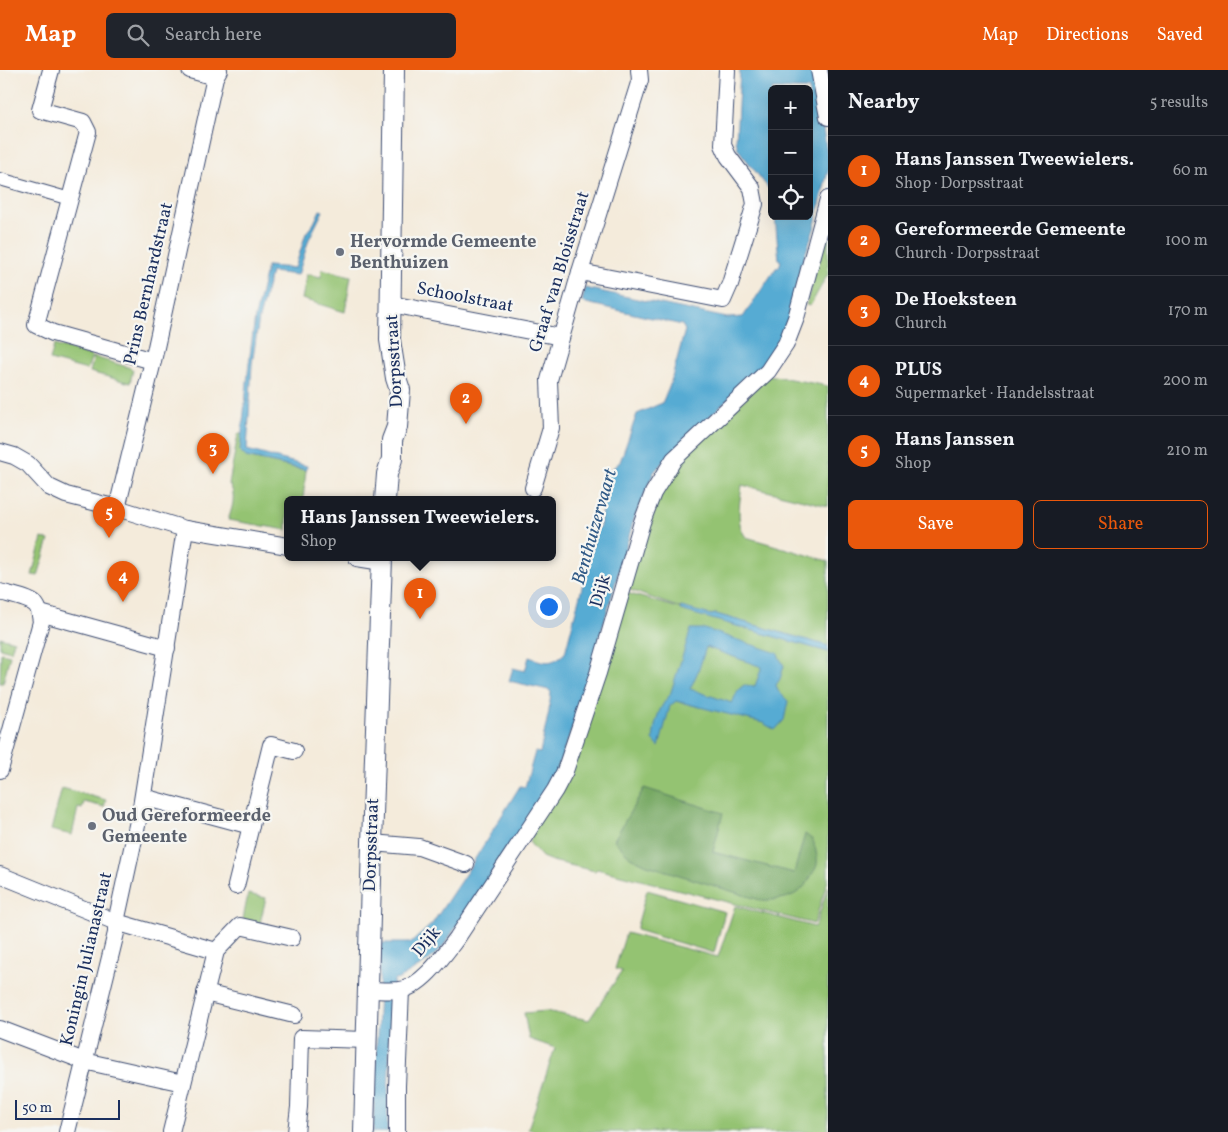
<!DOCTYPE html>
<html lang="en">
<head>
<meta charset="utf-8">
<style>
	:root { --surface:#171b24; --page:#20242c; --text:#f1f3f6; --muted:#9ea1a6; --line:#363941; --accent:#ea580c }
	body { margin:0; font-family:Vollkorn,serif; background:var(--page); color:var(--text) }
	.controls { position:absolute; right:15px; top:15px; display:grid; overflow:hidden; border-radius:8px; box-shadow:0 5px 20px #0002 }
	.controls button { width:45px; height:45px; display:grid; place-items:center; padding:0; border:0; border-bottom:1px solid var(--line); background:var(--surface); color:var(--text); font:25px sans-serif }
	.scale { position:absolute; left:15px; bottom:12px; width:105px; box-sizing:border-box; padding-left:5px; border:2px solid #1b2f5e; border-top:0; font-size:14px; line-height:18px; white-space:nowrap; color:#1b2f5e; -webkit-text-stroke:4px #f6f6f2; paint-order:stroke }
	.you { position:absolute; left:548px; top:536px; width:18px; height:18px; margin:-12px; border:4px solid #fff; border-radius:50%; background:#1a73e8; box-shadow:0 0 0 8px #1a73e833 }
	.badge { display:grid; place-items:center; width:32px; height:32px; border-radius:50%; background:var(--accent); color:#fff; font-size:16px; font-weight:700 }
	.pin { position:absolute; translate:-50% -41px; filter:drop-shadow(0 1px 2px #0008) }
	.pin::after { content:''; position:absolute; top:26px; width:18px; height:15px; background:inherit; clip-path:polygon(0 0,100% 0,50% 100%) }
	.popup { position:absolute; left:284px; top:426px; width:272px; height:65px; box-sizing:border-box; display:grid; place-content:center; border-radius:8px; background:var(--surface); filter:drop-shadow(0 1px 4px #0005); font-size:16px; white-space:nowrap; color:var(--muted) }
	.popup b { font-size:19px; color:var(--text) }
	.popup::after { content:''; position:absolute; left:50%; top:100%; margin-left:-10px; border:10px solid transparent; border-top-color:var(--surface) }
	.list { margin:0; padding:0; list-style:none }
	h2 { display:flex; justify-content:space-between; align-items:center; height:65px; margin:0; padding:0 20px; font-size:21px }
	h2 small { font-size:16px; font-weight:400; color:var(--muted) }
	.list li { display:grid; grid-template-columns:32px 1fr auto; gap:15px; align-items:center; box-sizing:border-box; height:70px; padding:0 20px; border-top:1px solid var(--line) }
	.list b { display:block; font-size:19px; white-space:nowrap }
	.list p { margin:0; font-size:16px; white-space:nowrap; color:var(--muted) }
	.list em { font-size:16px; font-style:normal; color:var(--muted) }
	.actions { display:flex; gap:10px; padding:15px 20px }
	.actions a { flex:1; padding:11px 0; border:1px solid var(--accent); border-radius:8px; text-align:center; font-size:18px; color:var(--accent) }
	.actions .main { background:var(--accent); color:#fff }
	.icon { flex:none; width:28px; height:28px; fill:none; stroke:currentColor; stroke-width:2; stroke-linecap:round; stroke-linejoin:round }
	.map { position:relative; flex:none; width:828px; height:1062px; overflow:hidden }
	header { display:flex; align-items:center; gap:30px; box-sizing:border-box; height:70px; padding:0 25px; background:var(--accent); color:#fff }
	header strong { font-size:24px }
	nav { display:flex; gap:28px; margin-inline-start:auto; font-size:18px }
	.search { width:350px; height:45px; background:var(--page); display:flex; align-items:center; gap:12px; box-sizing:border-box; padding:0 18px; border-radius:8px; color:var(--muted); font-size:19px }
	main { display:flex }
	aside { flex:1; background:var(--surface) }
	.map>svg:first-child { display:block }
</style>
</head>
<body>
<header>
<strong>Map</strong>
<div class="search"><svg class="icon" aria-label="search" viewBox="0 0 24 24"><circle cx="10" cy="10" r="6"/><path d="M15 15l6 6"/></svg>Search here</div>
<nav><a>Map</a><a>Directions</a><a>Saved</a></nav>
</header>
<main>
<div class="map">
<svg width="828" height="1062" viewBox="0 0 828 1062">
	<rect width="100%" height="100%" fill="#f6f6f2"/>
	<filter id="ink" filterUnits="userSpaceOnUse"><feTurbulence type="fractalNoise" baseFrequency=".02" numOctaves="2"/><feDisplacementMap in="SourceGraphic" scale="10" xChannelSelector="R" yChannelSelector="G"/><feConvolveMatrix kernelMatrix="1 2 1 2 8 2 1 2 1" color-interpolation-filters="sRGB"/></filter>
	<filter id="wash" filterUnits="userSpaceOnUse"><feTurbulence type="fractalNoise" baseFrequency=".0096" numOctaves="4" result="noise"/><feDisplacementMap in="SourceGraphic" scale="20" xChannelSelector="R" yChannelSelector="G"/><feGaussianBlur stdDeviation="1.12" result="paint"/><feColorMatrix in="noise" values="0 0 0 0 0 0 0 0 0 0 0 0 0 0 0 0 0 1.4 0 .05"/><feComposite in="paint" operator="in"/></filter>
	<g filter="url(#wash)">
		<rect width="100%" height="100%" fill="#f4ebdb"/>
		<!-- green -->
		<g fill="#94c372" stroke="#587968">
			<polygon points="828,156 828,204 810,236 806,235"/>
			<polygon points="322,199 351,206 345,242 302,229 307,204 321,207"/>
			<polygon points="54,275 92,286 87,300 50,290"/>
			<polygon points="94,287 131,298 133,300 130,313 90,302"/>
			<path d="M 769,305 L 828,316 L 828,436 L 742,415 C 740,431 735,454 746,467 L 828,491 L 828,576 L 716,544 C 701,548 645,525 627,519 L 648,453 L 672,398 Z"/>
			<path d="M 238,364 L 242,364 L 240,381 L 246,387 L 306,400 L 303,430 L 288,430 L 287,460 L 228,450 C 232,439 237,424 229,414 Z"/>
			<polygon points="42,468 49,470 38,506 32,505"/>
			<polygon points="627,523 828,582 828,810 814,854 597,799 595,801 552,791 542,787 529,772"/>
			<polygon points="0,567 14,571 11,581 0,578"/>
			<polygon points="1,583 10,585 3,613 0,613"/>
			<polygon points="62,718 106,730 104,737 84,732 82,739 78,738 72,765 51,760"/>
			<polygon points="828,817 828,1062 539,1062 528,1059 555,978 529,969 524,943 546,941 589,950 622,901 615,899 626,863 718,887 735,836 815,857"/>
			<polygon points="647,820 725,842 714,883 636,860"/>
			<polygon points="248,824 266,828 260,853 243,849"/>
		</g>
		<!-- forest -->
		<path fill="#77a964" stroke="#496c61" d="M 644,718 L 723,743 L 713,782 L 794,803 L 805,764 L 813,770 C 815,777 818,787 817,794 C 817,797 814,801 812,804 C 802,827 783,831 760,830 L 647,795 L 630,787 L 614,770 Z"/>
		<!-- water -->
		<g fill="#57abd3" stroke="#396d98" fill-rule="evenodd">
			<path d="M 740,0 L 813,0 L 828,89 L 828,100 L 814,159 L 801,196 L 789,247 L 776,278 L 768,290 L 664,391 L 654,402 L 634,449 L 577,645 L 548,722 L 442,878 L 428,891 L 399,909 L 394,910 L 391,934 L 387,1062 L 373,1062 L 381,873 L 411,873 L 432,854 L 470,797 L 520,716 L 525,717 L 535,682 L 540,683 L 549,641 L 551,622 L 549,620 L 509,611 L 513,598 L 525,601 L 529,587 C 546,593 551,595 565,583 L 597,459 L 600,456 L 605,410 L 608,402 L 620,392 L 637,344 L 662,333 L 670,315 L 685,260 L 682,255 L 582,232 L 585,218 L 727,248 L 743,247 L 776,198 L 779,197 L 781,191 L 779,190 L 775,146 L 809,146 L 809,19 L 772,19 L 772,123 L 738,79 L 736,71 Z"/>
			<polygon points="320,140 323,141 309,169 298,205 271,202 259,248 252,294 247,380 307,396 306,400 246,387 240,381 249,293 255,247 267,196 295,198 306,163 314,153"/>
			<polygon points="681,537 711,545 716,544 828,576 828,582 680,540"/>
			<path d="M 691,559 L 705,559 L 777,583 L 784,596 L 780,609 L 776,615 L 778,621 L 788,631 L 784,650 L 775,660 L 763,653 L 676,631 L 670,636 L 659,677 L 653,670 C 655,652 658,638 670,625 ZM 706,577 L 762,597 L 755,616 L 744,615 L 738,620 L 732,633 L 690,619 L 699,599 Z"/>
		</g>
	</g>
	<g filter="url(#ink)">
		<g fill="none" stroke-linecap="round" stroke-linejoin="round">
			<!-- pedestrian casing -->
			<g stroke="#3c4b71" stroke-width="14">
				<polyline id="pedestrian" points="0,109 70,129"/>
			</g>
			<!-- minor casing -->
			<g stroke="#3c4b71" stroke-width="18">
				<g id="minor">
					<polyline points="51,0 40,40 83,52 88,62 36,255 53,263 153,291"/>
					<polyline points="190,0 215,7"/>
					<polyline points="819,0 828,47"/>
					<polyline points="580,202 723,230 730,214 755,134 752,118 728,86 723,75 727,0"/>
					<polyline points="391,234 561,267"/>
					<polyline points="0,382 14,386 28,394 49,417 66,425 117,438 185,459 288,476"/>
					<polyline points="533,418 551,358 549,310 580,202 640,10 639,0"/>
					<polyline points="117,438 153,291 215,7 219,0"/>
					<polyline points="357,488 382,492"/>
					<path d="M 0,522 C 10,525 29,528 36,535 C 40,540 40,546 41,552 L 0,700"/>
					<polyline points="40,543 167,578"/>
					<polyline points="143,727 251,756"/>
					<polyline points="372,773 419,777 466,794"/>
					<polyline points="0,805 116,852 216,881"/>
					<polyline points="236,816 271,675 294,681"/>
					<path d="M 368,920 C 378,920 390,921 400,920 C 422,917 444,885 457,868 L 555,720 L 565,701 L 598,603 L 642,452 L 653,423 L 674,389 L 768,301 L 786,274 L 796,248 L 828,129"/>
					<polyline points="205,923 294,945"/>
					<polyline points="0,959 84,991 183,1013"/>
					<polyline points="67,1062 116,863 116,852 141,737 185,459"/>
					<polyline points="171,1062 216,881 240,856 292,868"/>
					<polyline points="296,1062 299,1037 301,968 367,970"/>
					<polyline points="397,1062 397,1016 401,920"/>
				</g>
			</g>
			<!-- tertiary casing -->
			<g stroke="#3c4b71" stroke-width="22">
				<g id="tertiary">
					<polyline points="385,430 387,404 392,389 392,370 397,357 400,320 396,308 390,270 394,0"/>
					<polyline points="364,1062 372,773 382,488"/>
				</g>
			</g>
			<!-- pedestrian -->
			<use href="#pedestrian" stroke="#fff" stroke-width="12"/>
			<!-- minor -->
			<use href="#minor" stroke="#fff" stroke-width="16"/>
			<!-- tertiary -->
			<use href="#tertiary" stroke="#fff" stroke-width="20"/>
		</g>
	</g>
	<!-- markers -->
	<g fill="#6b7280" stroke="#f6f6f2" stroke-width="2">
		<circle cx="340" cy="182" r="5"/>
		<circle cx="92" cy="756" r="5"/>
	</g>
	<g text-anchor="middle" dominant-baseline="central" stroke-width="4.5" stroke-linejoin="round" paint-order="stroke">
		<!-- worship labels -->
		<g font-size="18" font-weight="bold" fill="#5b616d" stroke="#f6f6f2" text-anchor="start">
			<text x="350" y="172">Hervormde Gemeente<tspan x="350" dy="21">Benthuizen</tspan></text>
			<text x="102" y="746">Oud Gereformeerde<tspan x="102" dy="21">Gemeente</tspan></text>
		</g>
		<!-- street labels -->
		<g font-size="18" fill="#1b2f5e" stroke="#f6f6f2">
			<text transform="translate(560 202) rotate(-73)">Graaf van Bloisstraat</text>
			<text transform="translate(149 214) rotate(-77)">Prins Bernhardstraat</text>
			<text transform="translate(465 228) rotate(11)">Schoolstraat</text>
			<text transform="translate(395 291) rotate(-93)">Dorpsstraat</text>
			<text transform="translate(601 521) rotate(-74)">Dijk</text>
			<text transform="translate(372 775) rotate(-88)">Dorpsstraat</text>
			<text transform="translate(427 872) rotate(-50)">Dijk</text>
			<text transform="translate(87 889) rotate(-77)">Koningin Julianastraat</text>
		</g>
		<!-- water labels -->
		<g font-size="19" font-style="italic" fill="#305a87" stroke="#f6f6f2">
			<text transform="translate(595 457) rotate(-74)">Benthuizervaart</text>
		</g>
	</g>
</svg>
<div class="controls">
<button>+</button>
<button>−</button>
<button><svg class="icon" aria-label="locate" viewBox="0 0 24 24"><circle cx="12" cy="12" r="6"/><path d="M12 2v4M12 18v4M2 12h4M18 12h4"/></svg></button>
</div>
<div class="scale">50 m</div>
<div class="you"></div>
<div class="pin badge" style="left:420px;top:549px">1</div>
<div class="popup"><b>Hans Janssen Tweewielers.</b>Shop</div>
<div class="pin badge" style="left:466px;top:354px">2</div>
<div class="pin badge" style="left:213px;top:404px">3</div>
<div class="pin badge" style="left:123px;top:532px">4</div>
<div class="pin badge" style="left:109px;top:468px">5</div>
</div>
<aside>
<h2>Nearby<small>5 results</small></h2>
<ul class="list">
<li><span class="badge">1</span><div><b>Hans Janssen Tweewielers.</b><p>Shop · Dorpsstraat</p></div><em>60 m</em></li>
<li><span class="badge">2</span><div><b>Gereformeerde Gemeente</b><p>Church · Dorpsstraat</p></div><em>100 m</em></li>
<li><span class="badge">3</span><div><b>De Hoeksteen</b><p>Church</p></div><em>170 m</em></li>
<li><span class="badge">4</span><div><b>PLUS</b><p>Supermarket · Handelsstraat</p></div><em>200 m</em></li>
<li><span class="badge">5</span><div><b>Hans Janssen</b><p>Shop</p></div><em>210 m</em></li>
</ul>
<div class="actions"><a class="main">Save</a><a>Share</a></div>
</aside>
</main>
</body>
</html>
